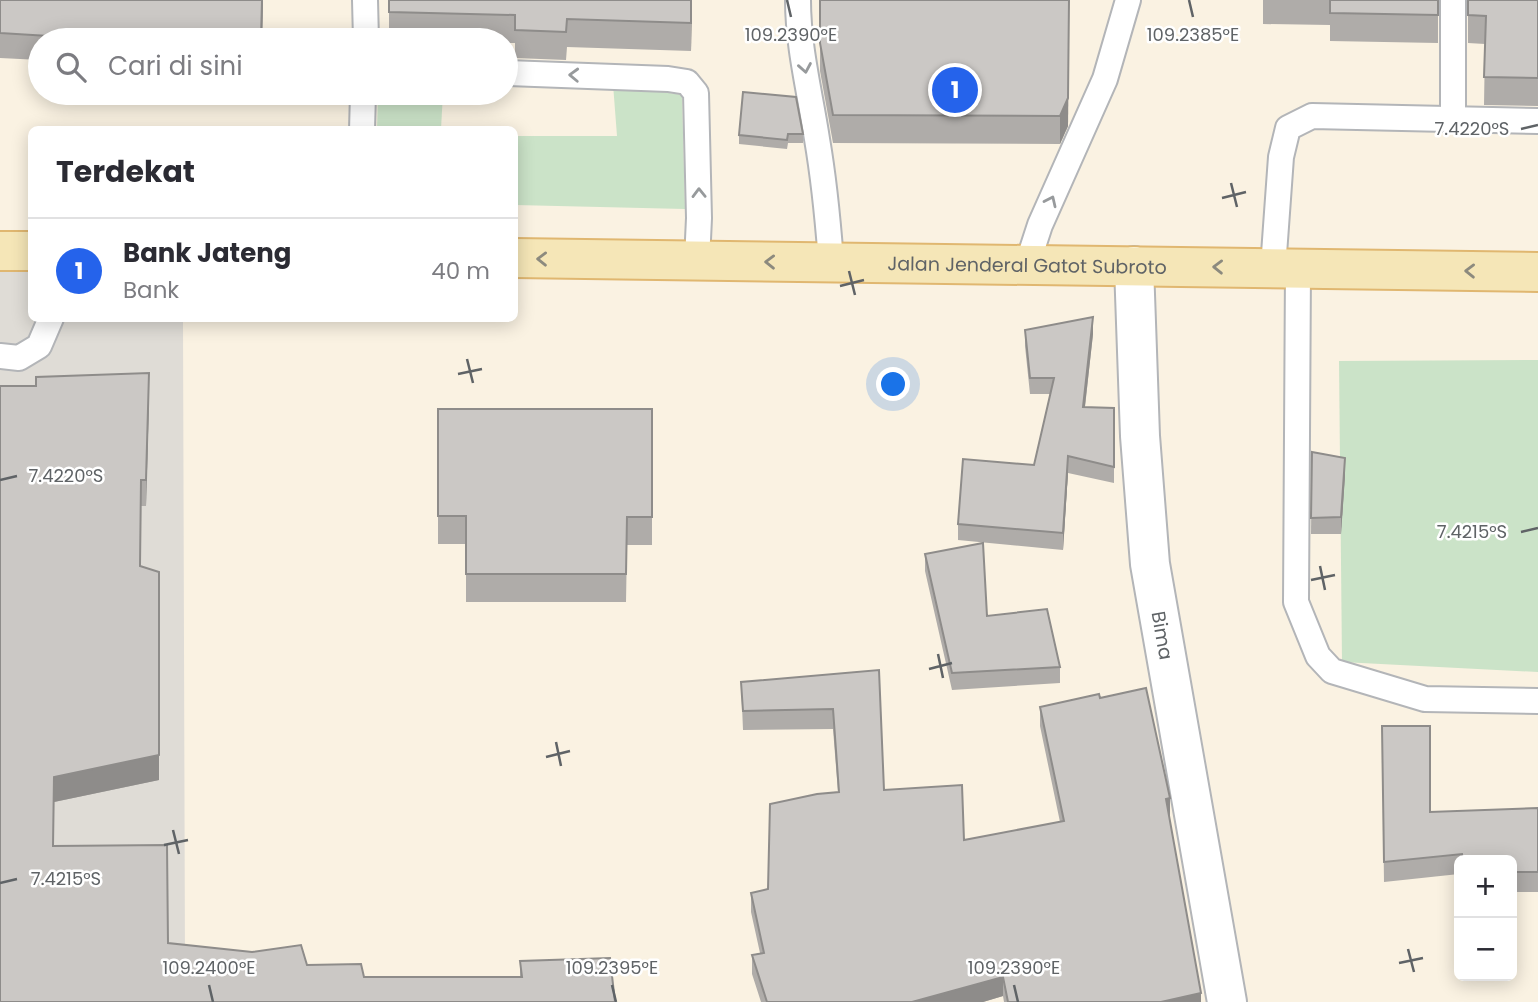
<!DOCTYPE html>
<html lang="id">
<head>
<meta charset="utf-8">
<style>
	:root { --surface:#fff; --page:#f2f2f3; --text:#2b2b33; --muted:#7c7c81; --line:#e1e1e2; --accent:#2563eb }
	body { margin:0; font-family:Poppins,sans-serif; background:var(--page); color:var(--text) }
	.controls { position:absolute; right:21px; bottom:21px; display:grid; overflow:hidden; border-radius:10px; box-shadow:0 4px 18px #0003 }
	.controls button { width:63px; height:63px; display:grid; place-items:center; padding:0; border:0; border-bottom:2px solid var(--line); background:var(--surface); color:var(--text); font:35px sans-serif }
	.you { position:absolute; left:894px; top:385px; width:24px; height:24px; margin:-18px; border:5px solid #fff; border-radius:50%; background:#1a73e8; box-shadow:0 0 0 10px #1a73e833 }
	.badge { display:grid; place-items:center; width:46px; height:46px; border-radius:50%; background:var(--accent); color:#fff; font-size:23px; font-weight:700 }
	.pin { position:absolute; translate:-50% -50%; border:4px solid #fff; box-shadow:0 2px 7px #0006 }
	.list { margin:0; padding:0; list-style:none }
	h2 { display:flex; justify-content:space-between; align-items:center; height:91px; margin:0; padding:0 28px; font-size:30px }
	h2 small { font-size:23px; font-weight:400; color:var(--muted) }
	.list li { display:grid; grid-template-columns:46px 1fr auto; gap:21px; align-items:center; box-sizing:border-box; height:105px; padding:0 28px; border-top:2px solid var(--line) }
	.list b { display:block; font-size:26px; white-space:nowrap }
	.list p { margin:0; font-size:23px; white-space:nowrap; color:var(--muted) }
	.list em { font-size:23px; font-style:normal; color:var(--muted) }
	.icon { flex:none; width:38px; height:38px; fill:none; stroke:currentColor; stroke-width:2; stroke-linecap:round; stroke-linejoin:round }
	.map { position:relative; flex:none; width:1538px; height:1002px; overflow:hidden }
	.search { position:absolute; background:var(--surface); box-shadow:0 4px 18px #0003; left:28px; top:28px; width:490px; height:77px; display:flex; align-items:center; gap:18px; box-sizing:border-box; padding:0 24px; border-radius:38px; color:var(--muted); font-size:26px }
	.panel { position:absolute; background:var(--surface); box-shadow:0 4px 18px #0003; left:28px; top:126px; width:490px; height:196px; border-radius:10px }
	.map>svg:first-child { display:block }
</style>
</head>
<body>
<div class="map">
<svg width="1538" height="1002" viewBox="0 0 1538 1002">
	<rect width="100%" height="100%" fill="#efede8"/>
	<!-- commercial -->
	<path fill="#faf2e2" fill-rule="evenodd" d="M 0,0 L 1538,0 L 1538,1002 L 0,1002 L 32,318 L 514,318 L 515,262 L 514,130 L 32,130 L 31,258 L 0,258 ZM 40,40 L 506,40 L 506,93 L 40,93 ZM 1459,860 L 1512,860 L 1512,976 L 1459,976 Z"/>
	<!-- education -->
	<polygon fill="#dfdcd6" points="0,260 31,260 32,318 182,318 183,321 185,966 0,960"/>
	<!-- green -->
	<g fill="#cbe3c8">
		<polygon points="613,84 682,95 685,209 515,205 515,136 617,136"/>
		<polygon points="378,93 443,93 441,129 377,129"/>
		<polygon points="1538,360 1538,672 1342,662 1339,361"/>
	</g>
	<g fill="none" stroke-linecap="round" stroke-linejoin="round">
		<!-- lane casing -->
		<g stroke="#b3b5b8" stroke-width="28">
			<g id="lane">
				<polyline points="365,0 366,40"/>
				<path d="M 798,0 C 798,47 810,93 817,139 C 824,180 828,221 831,262"/>
				<polyline points="1453,0 1453,119"/>
				<polyline points="506,73 668,79 687,82 696,93 699,218 697,261"/>
				<polyline points="362,130 363,93"/>
				<polyline points="1027,265 1040,225 1105,79 1128,0"/>
				<polyline points="1273,268 1281,157 1288,128 1312,116 1538,121"/>
				<polyline points="1298,268 1296,602 1318,656 1332,671 1425,699 1538,701"/>
				<polyline points="0,356 19,358 39,346 51,318"/>
			</g>
		</g>
		<!-- street casing -->
		<g stroke="#b3b5b8" stroke-width="42">
			<g id="street">
				<path id="s1" d="M 1134,266 L 1140,436 L 1150,564 L 1227,1002"/>
			</g>
		</g>
		<!-- primary casing -->
		<g stroke="#e0b770" stroke-width="42">
			<g id="primary">
				<polyline points="0,251 32,251"/>
				<path id="s2" d="M 514,258 L 1538,272"/>
			</g>
		</g>
		<!-- lane -->
		<use href="#lane" stroke="#fff" stroke-width="24"/>
		<!-- street -->
		<use href="#street" stroke="#fff" stroke-width="38"/>
		<!-- primary -->
		<use href="#primary" stroke="#f5e6b7" stroke-width="38"/>
	</g>
	<!-- wall -->
	<g fill="#afaca9">
		<polygon points="0,0 263,0 262,40 40,40 40,60 0,58"/>
		<polygon points="389,0 692,0 691,51 567,47 566,60 515,58 515,43 506,43 506,40 389,40"/>
		<polygon points="820,0 1069,0 1068,126 1060,144 833,143 820,71"/>
		<polygon points="1263,0 1438,0 1438,43 1330,41 1330,25 1263,24"/>
		<polygon points="1468,0 1538,0 1538,106 1484,105 1485,44 1468,43"/>
		<polygon points="180,93 227,93 227,94"/>
		<polygon points="803,134 803,143 788,143 787,149 739,144 739,135"/>
		<polygon points="1025,330 1093,334 1085,407 1114,408 1114,483 1068,473 1063,550 958,540 958,524 1034,465 1050,394 1030,394 1025,346"/>
		<polygon points="149,399 146,506 141,506 140,566 159,780 54,802 54,846 168,943 307,965 364,977 520,977 520,961 615,1002 0,1002"/>
		<polygon points="438,409 652,409 652,545 627,545 626,602 466,602 466,544 438,544"/>
		<polygon points="1312,452 1345,475 1341,534 1311,534"/>
		<polygon points="925,554 987,616 1060,667 1060,683 952,690 925,571"/>
		<polygon points="879,670 884,790 964,840 1060,822 1040,726 1040,707 1100,698 1170,818 1169,818 1201,1002 1004,1002 1003,996 983,1002 761,1002 752,974 752,955 760,953 751,912 751,893 768,889 838,792 833,729 743,730 741,682"/>
		<polygon points="1382,726 1430,812 1538,808 1538,892 1512,892 1512,860 1459,860 1459,874 1384,882"/>
	</g>
	<!-- shaded-wall -->
	<g fill="#8e8c8a">
		<polygon points="262,0 263,0 262,40 261,40"/>
		<polygon points="691,0 692,0 691,51"/>
		<polygon points="1069,0 1068,126 1060,144 1060,116"/>
		<polygon points="1093,317 1093,334 1083,423 1083,407"/>
		<polygon points="149,373 149,399 146,506 146,480"/>
		<polygon points="1068,456 1068,473 1063,550 1063,533"/>
		<polygon points="1345,458 1345,475 1341,534 1341,517"/>
		<polygon points="159,755 159,780 54,802 54,777"/>
		<polygon points="1170,798 1170,818 1166,819 1166,799"/>
		<polygon points="1003,977 1003,996 983,1002 912,1002"/>
		<polygon points="1201,993 1201,1002 1161,1002"/>
	</g>
	<!-- building -->
	<g fill="#cbc8c5" stroke="#8e8c8a" stroke-width="2">
		<polygon points="0,0 262,0 261,39 228,38 228,40 114,40 0,33"/>
		<polygon points="389,0 691,0 691,23 567,19 566,32 515,30 515,15 389,12"/>
		<polygon points="820,0 1069,0 1068,98 1060,116 833,115 820,43"/>
		<polygon points="1330,0 1438,0 1438,15 1330,13"/>
		<polygon points="1468,0 1538,0 1538,78 1484,77 1486,16 1468,15"/>
		<polygon points="743,92 796,97 803,134 788,134 787,140 739,135"/>
		<polygon points="1093,317 1083,407 1114,408 1114,467 1068,456 1063,533 958,524 963,459 1034,465 1054,378 1030,378 1025,330"/>
		<polygon points="149,373 146,480 141,480 140,566 159,572 159,755 54,777 53,846 167,845 168,943 252,952 301,945 307,965 361,964 364,977 522,977 520,961 610,958 615,1002 0,1002 0,386 36,386 36,377"/>
		<polygon points="438,409 652,409 652,517 627,517 626,574 466,574 466,516 438,516"/>
		<polygon points="1312,452 1345,458 1341,517 1311,518"/>
		<polygon points="983,543 987,616 1047,609 1060,667 952,673 925,554"/>
		<polygon points="879,670 884,790 962,785 964,840 1064,821 1040,707 1099,694 1100,698 1146,688 1170,798 1166,799 1201,993 1161,1002 1008,1002 1003,977 912,1002 767,1002 752,955 764,953 751,893 768,889 770,804 817,794 839,792 833,709 743,711 741,682"/>
		<polygon points="1382,726 1430,726 1430,812 1538,808 1538,872 1512,872 1512,860 1463,860 1462,854 1384,862"/>
	</g>
	<!-- one-way arrows -->
	<defs><path id="oneway-chevron" d="M-2-3.5L2.5 0L-2 3.5" fill="none" stroke-width="1.6" stroke-linecap="round" stroke-linejoin="round" transform="scale(1.75)"/></defs>
	<g stroke="#979a9c">
		<use href="#oneway-chevron" transform="translate(805 68) rotate(80)"/>
		<use href="#oneway-chevron" transform="translate(574 75) rotate(-178)"/>
		<use href="#oneway-chevron" transform="translate(699 193) rotate(-91)"/>
		<use href="#oneway-chevron" transform="translate(1051 201) rotate(-65)"/>
	</g>
	<g stroke="#8c8a7e">
		<use href="#oneway-chevron" transform="translate(542 259) rotate(-179)"/>
		<use href="#oneway-chevron" transform="translate(770 262) rotate(-179)"/>
		<use href="#oneway-chevron" transform="translate(1218 267) rotate(-179)"/>
		<use href="#oneway-chevron" transform="translate(1470 271) rotate(-179)"/>
	</g>
	<!-- ticks -->
	<path fill="none" stroke="#5f6366" stroke-width="2.5" d="M 787,0 L 791,17M 1189,0 L 1193,17M 1521,129 L 1538,125M 1231,183 L 1237,207M 1222,198 L 1246,192M 849,271 L 855,295M 840,286 L 864,280M 467,359 L 473,383M 458,374 L 482,369M 0,480 L 17,476M 1521,532 L 1538,528M 1320,566 L 1325,590M 1311,580 L 1335,575M 938,654 L 943,678M 929,669 L 952,663M 556,742 L 561,766M 546,757 L 570,751M 173,830 L 179,854M 164,845 L 188,840M 0,883 L 17,879M 1408,949 L 1414,972M 1399,963 L 1423,958M 209,985 L 213,1002M 612,985 L 616,1002M 1014,985 L 1018,1002"/>
	<g text-anchor="middle" dominant-baseline="central" stroke-width="5" stroke-linejoin="round" paint-order="stroke">
		<!-- street labels -->
		<g font-size="19" fill="#5f6366" stroke="#fff">
			<text stroke="none"><textPath href="#s2" startOffset="513">Jalan Jenderal Gatot Subroto</textPath></text>
			<text stroke="none"><textPath href="#s1" startOffset="371">Bima</textPath></text>
		</g>
	</g>
	<g font-size="18" text-anchor="middle" fill="#5f6366" stroke="#fff" stroke-width="5" stroke-linejoin="round" paint-order="stroke">
		<text x="791" y="41">109.2390°E</text>
		<text x="1193" y="41">109.2385°E</text>
		<text x="1472" y="135">7.4220°S</text>
		<text x="66" y="482">7.4220°S</text>
		<text x="1472" y="538">7.4215°S</text>
		<text x="66" y="885">7.4215°S</text>
		<text x="209" y="974">109.2400°E</text>
		<text x="612" y="974">109.2395°E</text>
		<text x="1014" y="974">109.2390°E</text>
	</g>
</svg>
<div class="controls">
<button>+</button>
<button>−</button>
</div>
<div class="you"></div>
<div class="pin badge" style="left:955px;top:90px">1</div>
<div class="search"><svg class="icon" aria-label="search" viewBox="0 0 24 24"><circle cx="10" cy="10" r="6"/><path d="M15 15l6 6"/></svg>Cari di sini</div>
<section class="panel">
<h2>Terdekat<small></small></h2>
<ul class="list">
<li><span class="badge">1</span><div><b>Bank Jateng</b><p>Bank</p></div><em>40 m</em></li>
</ul>
</section>
</div>
</body>
</html>
